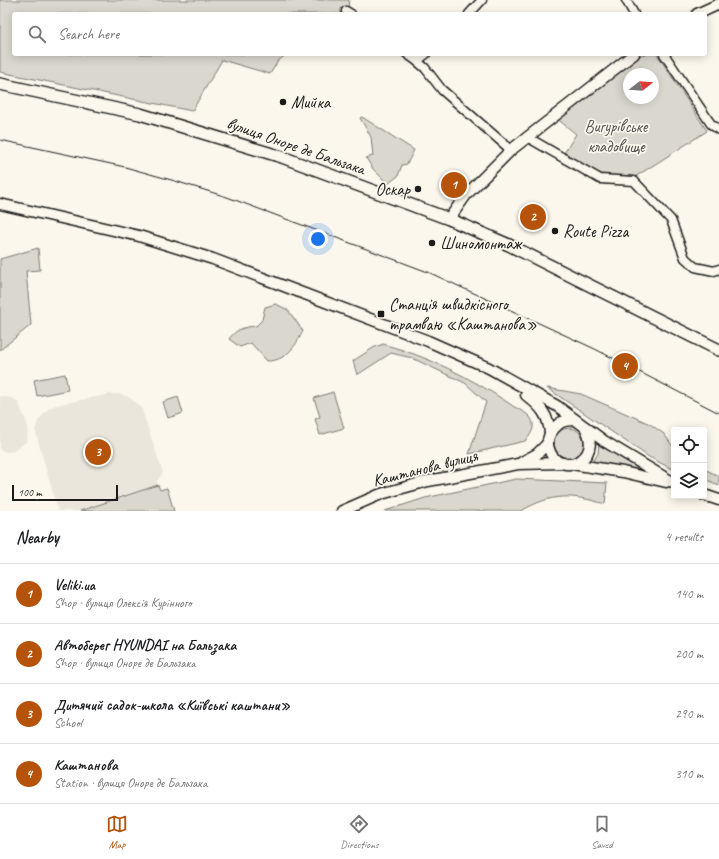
<!DOCTYPE html>
<html lang="en">
<head>
<meta charset="utf-8">
<style>
	:root { --surface:#fff; --page:#f6f6f6; --text:#202124; --muted:#757577; --line:#e0e0e0; --accent:#b45309 }
	body { margin:0; font-family:Caveat,sans-serif; background:var(--page); color:var(--text) }
	.controls { position:absolute; right:12px; bottom:12px; display:grid; overflow:hidden; border-radius:4px; box-shadow:0 2px 10px #0003 }
	.controls button { width:36px; height:36px; display:grid; place-items:center; padding:0; border:0; border-bottom:1px solid var(--line); background:var(--surface); color:var(--text); font:20px sans-serif }
	.compass { position:absolute; left:623px; top:68px; width:36px; height:36px; border-radius:50%; background:var(--surface); box-shadow:0 2px 10px #0003; rotate:73deg }
	.scale { position:absolute; left:12px; bottom:10px; width:106px; box-sizing:border-box; padding-left:4px; border:2px solid #1c1c1c; border-top:0; font-size:11px; line-height:14px; white-space:nowrap; color:#1c1c1c; -webkit-text-stroke:3px #fbf7ec; paint-order:stroke }
	.you { position:absolute; left:318px; top:239px; width:14px; height:14px; margin:-10px; border:3px solid #fff; border-radius:50%; background:#1a73e8; box-shadow:0 0 0 6px #1a73e833 }
	.badge { display:grid; place-items:center; width:26px; height:26px; border-radius:50%; background:var(--accent); color:#fff; font-size:13px; font-weight:700 }
	.pin { position:absolute; translate:-50% -50%; border:2px solid #fff; box-shadow:0 1px 4px #0006 }
	.list { margin:0; padding:0; list-style:none }
	h2 { display:flex; justify-content:space-between; align-items:center; height:52px; margin:0; padding:0 16px; font-size:17px }
	h2 small { font-size:13px; font-weight:400; color:var(--muted) }
	.list li { display:grid; grid-template-columns:26px 1fr auto; gap:12px; align-items:center; box-sizing:border-box; height:60px; padding:0 16px; border-top:1px solid var(--line) }
	.list b { display:block; font-size:15px; white-space:nowrap }
	.list p { margin:0; font-size:13px; white-space:nowrap; color:var(--muted) }
	.list em { font-size:13px; font-style:normal; color:var(--muted) }
	.icon { flex:none; width:22px; height:22px; fill:none; stroke:currentColor; stroke-width:2; stroke-linecap:round; stroke-linejoin:round }
	.map { position:relative; flex:none; width:719px; height:511px; overflow:hidden }
	.search { position:absolute; background:var(--surface); box-shadow:0 2px 10px #0003; left:12px; right:12px; top:12px; height:44px; display:flex; align-items:center; gap:10px; box-sizing:border-box; padding:0 14px; border-radius:4px; color:var(--muted); font-size:15px }
	.sheet { height:292px; background:var(--surface) }
	nav { display:flex; justify-content:space-around; align-items:center; box-sizing:border-box; height:56px; border-top:1px solid var(--line); background:var(--surface); font-size:11px; color:var(--muted) }
	nav a { display:grid; justify-items:center; gap:2px }
	nav .on { color:var(--accent) }
	.map>svg:first-child { display:block }
</style>
</head>
<body>
<div class="map">
<svg width="719" height="511" viewBox="0 0 719 511">
	<rect width="100%" height="100%" fill="#fbf7ec"/>
	<filter id="ink" filterUnits="userSpaceOnUse"><feTurbulence type="fractalNoise" baseFrequency=".025" numOctaves="2"/><feDisplacementMap in="SourceGraphic" scale="8" xChannelSelector="R" yChannelSelector="G"/><feConvolveMatrix kernelMatrix="1 2 1 2 8 2 1 2 1" color-interpolation-filters="sRGB"/></filter>
	<g filter="url(#ink)">
		<!-- built -->
		<g fill="#eae6dc">
			<polygon points="110,394 119,394 129,397 141,407 163,473 157,481 158,485 80,511 58,511 35,430 38,421 48,409 56,405"/>
			<polygon points="0,396 12,398 18,402 28,426 27,441 14,451 6,452 0,450"/>
		</g>
		<!-- green -->
		<g fill="#dad7ce" stroke="#7b7a75" fill-rule="evenodd">
			<polygon points="0,0 349,0 348,9 341,14 14,14 14,54 287,54 278,61 270,74 222,60 192,111 0,72"/>
			<path d="M 646,54 L 657,54 L 707,131 L 635,177 L 600,177 L 563,155 L 576,134 L 556,118 L 574,106 L 641,55 ZM 629,74 L 653,74 L 653,98 L 629,98 Z"/>
			<polygon points="362,117 414,150 407,164 402,165 398,176 388,184 373,169 366,158 373,156 371,137 360,118"/>
			<polygon points="38,248 40,270 26,271 31,325 0,350 0,259"/>
			<path d="M 276,304 L 288,310 L 303,331 C 295,347 286,361 267,361 L 251,343 L 240,347 L 229,339 C 236,329 244,327 256,326 L 262,320 L 265,307 Z"/>
			<path d="M 383,344 C 429,357 470,377 510,404 C 515,408 526,412 530,417 C 537,426 531,435 525,441 L 469,454 L 486,402 L 465,383 L 412,358 L 391,353 L 357,375 L 353,361 L 373,348 Z"/>
			<polygon points="65,374 68,390 37,396 34,380"/>
			<polygon points="547,388 581,394 650,424 664,434 674,448 674,470 649,457"/>
			<polygon points="333,392 344,428 320,435 315,419 320,417 314,398"/>
			<polygon points="178,397 183,413 168,418 163,402"/>
			<circle cx="569" cy="443" r="15"/>
			<polygon points="599,442 647,472 591,463 598,454"/>
			<polygon points="704,469 719,476 719,485 704,479"/>
			<path d="M 516,479 L 607,483 L 605,504 C 572,494 552,493 521,511 L 385,511 L 425,498 Z"/>
			<polygon points="158,485 160,490 167,488 174,511 80,511"/>
		</g>
		<g fill="none" stroke-linecap="round" stroke-linejoin="round">
			<!-- minor casing -->
			<g stroke="#1c1c1c" stroke-width="11">
				<g id="minor">
					<polyline points="626,0 634,14"/>
					<polyline points="346,11 351,14"/>
					<polyline points="469,14 482,0"/>
					<polyline points="407,54 417,61"/>
					<polyline points="426,54 417,61 425,68 442,90 511,150"/>
					<polyline points="664,54 711,124 719,130"/>
					<polyline points="527,137 600,179 634,181 671,220 685,258 695,267 714,271 719,269"/>
				</g>
			</g>
			<!-- tertiary casing -->
			<g stroke="#1c1c1c" stroke-width="13">
				<g id="tertiary">
					<polyline points="697,14 719,4"/>
					<polyline points="0,204 139,236 213,259 428,341 489,368 557,406 604,441 674,483"/>
					<polyline points="449,219 466,195 511,150 634,54"/>
					<path d="M 526,395 C 540,406 549,415 550,434"/>
					<path d="M 575,420 C 563,420 559,422 552,431 C 548,436 547,443 549,449 C 557,478 605,462 585,427"/>
					<polyline points="522,462 537,454 548,443"/>
					<polyline points="572,464 623,472 666,482"/>
					<polyline points="704,495 719,500"/>
					<polyline points="342,511 381,494 428,481 518,464 563,463"/>
				</g>
			</g>
			<!-- secondary casing -->
			<g stroke="#1c1c1c" stroke-width="14">
				<polyline id="secondary" points="0,84 140,114 282,157 449,219 509,245 719,350"/>
			</g>
			<!-- minor -->
			<use href="#minor" stroke="#fbf7ec" stroke-width="8"/>
			<!-- tertiary -->
			<use href="#tertiary" stroke="#fbf7ec" stroke-width="10"/>
			<!-- secondary -->
			<use href="#secondary" stroke="#fbf7ec" stroke-width="11"/>
			<!-- tram -->
			<polyline stroke="#1c1c1c" stroke-width="1" points="0,140 125,167 175,181 227,197 428,272 595,349 719,413"/>
		</g>
	</g>
	<!-- markers -->
	<g fill="#1c1c1c" stroke="#fbf7ec" stroke-width="1.5">
		<circle cx="283" cy="102" r="4"/>
		<circle cx="418" cy="189" r="4"/>
		<circle cx="555" cy="231" r="4"/>
		<circle cx="432" cy="243" r="4"/>
		<rect x="377" y="310" width="8" height="8" rx="2"/>
	</g>
	<g text-anchor="middle" dominant-baseline="central" stroke-width="3.5" stroke-linejoin="round" paint-order="stroke">
		<!-- poi labels -->
		<g font-size="17" fill="#1c1c1c" stroke="#fbf7ec" text-anchor="start">
			<text x="291" y="102">Мийка</text>
			<text x="410" y="189" text-anchor="end">Оскар</text>
			<text x="563" y="231">Route Pizza</text>
			<text x="440" y="243">Шиномонтаж</text>
			<text x="389" y="304">Станція швидкісного<tspan x="389" dy="20">трамваю «Каштанова»</tspan></text>
		</g>
		<!-- park labels -->
		<g font-size="17" fill="#555451" stroke="#fbf7ec">
			<text x="616" y="126">Вигурівське<tspan x="616" dy="20">кладовище</tspan></text>
		</g>
		<!-- street labels -->
		<g font-size="17" fill="#1c1c1c" stroke="#fbf7ec">
			<text transform="translate(296 146) rotate(19)">вулиця Оноре де Бальзака</text>
			<text transform="translate(425 468) rotate(-14)">Каштанова вулиця</text>
		</g>
	</g>
</svg>
<div class="controls">
<button><svg class="icon" aria-label="locate" viewBox="0 0 24 24"><circle cx="12" cy="12" r="6"/><path d="M12 2v4M12 18v4M2 12h4M18 12h4"/></svg></button>
<button><svg class="icon" aria-label="layers" viewBox="0 0 24 24"><path d="M12 4l9 5-9 5-9-5zM3 14l9 5 9-5"/></svg></button>
</div>
<svg class="compass" viewBox="-18 -18 36 36"><path d="M0-13l5 13h-10z" fill="#e53935"/><path d="M0 13l5-13h-10z" fill="#757577"/></svg>
<div class="scale">100 m</div>
<div class="you"></div>
<div class="pin badge" style="left:454px;top:185px">1</div>
<div class="pin badge" style="left:533px;top:217px">2</div>
<div class="pin badge" style="left:98px;top:452px">3</div>
<div class="pin badge" style="left:625px;top:366px">4</div>
<div class="search"><svg class="icon" aria-label="search" viewBox="0 0 24 24"><circle cx="10" cy="10" r="6"/><path d="M15 15l6 6"/></svg>Search here</div>
</div>
<section class="sheet">
<h2>Nearby<small>4 results</small></h2>
<ul class="list">
<li><span class="badge">1</span><div><b>Veliki.ua</b><p>Shop · вулиця Олексія Курінного</p></div><em>140 m</em></li>
<li><span class="badge">2</span><div><b>Автоберег HYUNDAI на Бальзака</b><p>Shop · вулиця Оноре де Бальзака</p></div><em>200 m</em></li>
<li><span class="badge">3</span><div><b>Дитячий садок-школа «Київські каштани»</b><p>School</p></div><em>290 m</em></li>
<li><span class="badge">4</span><div><b>Каштанова</b><p>Station · вулиця Оноре де Бальзака</p></div><em>310 m</em></li>
</ul>
</section>
<nav>
<a class="on"><svg class="icon" aria-label="map" viewBox="0 0 24 24"><path d="M3 6l6-2 6 2 6-2v14l-6 2-6-2-6 2zM9 4v14M15 6v14"/></svg>Map</a>
<a><svg class="icon" aria-label="directions" viewBox="0 0 24 24"><path d="M12 3l9 9-9 9-9-9zM9 14v-3h6M13 9l2 2-2 2"/></svg>Directions</a>
<a><svg class="icon" aria-label="saved" viewBox="0 0 24 24"><path d="M7 4h10v16l-5-4-5 4z"/></svg>Saved</a>
</nav>
</body>
</html>
